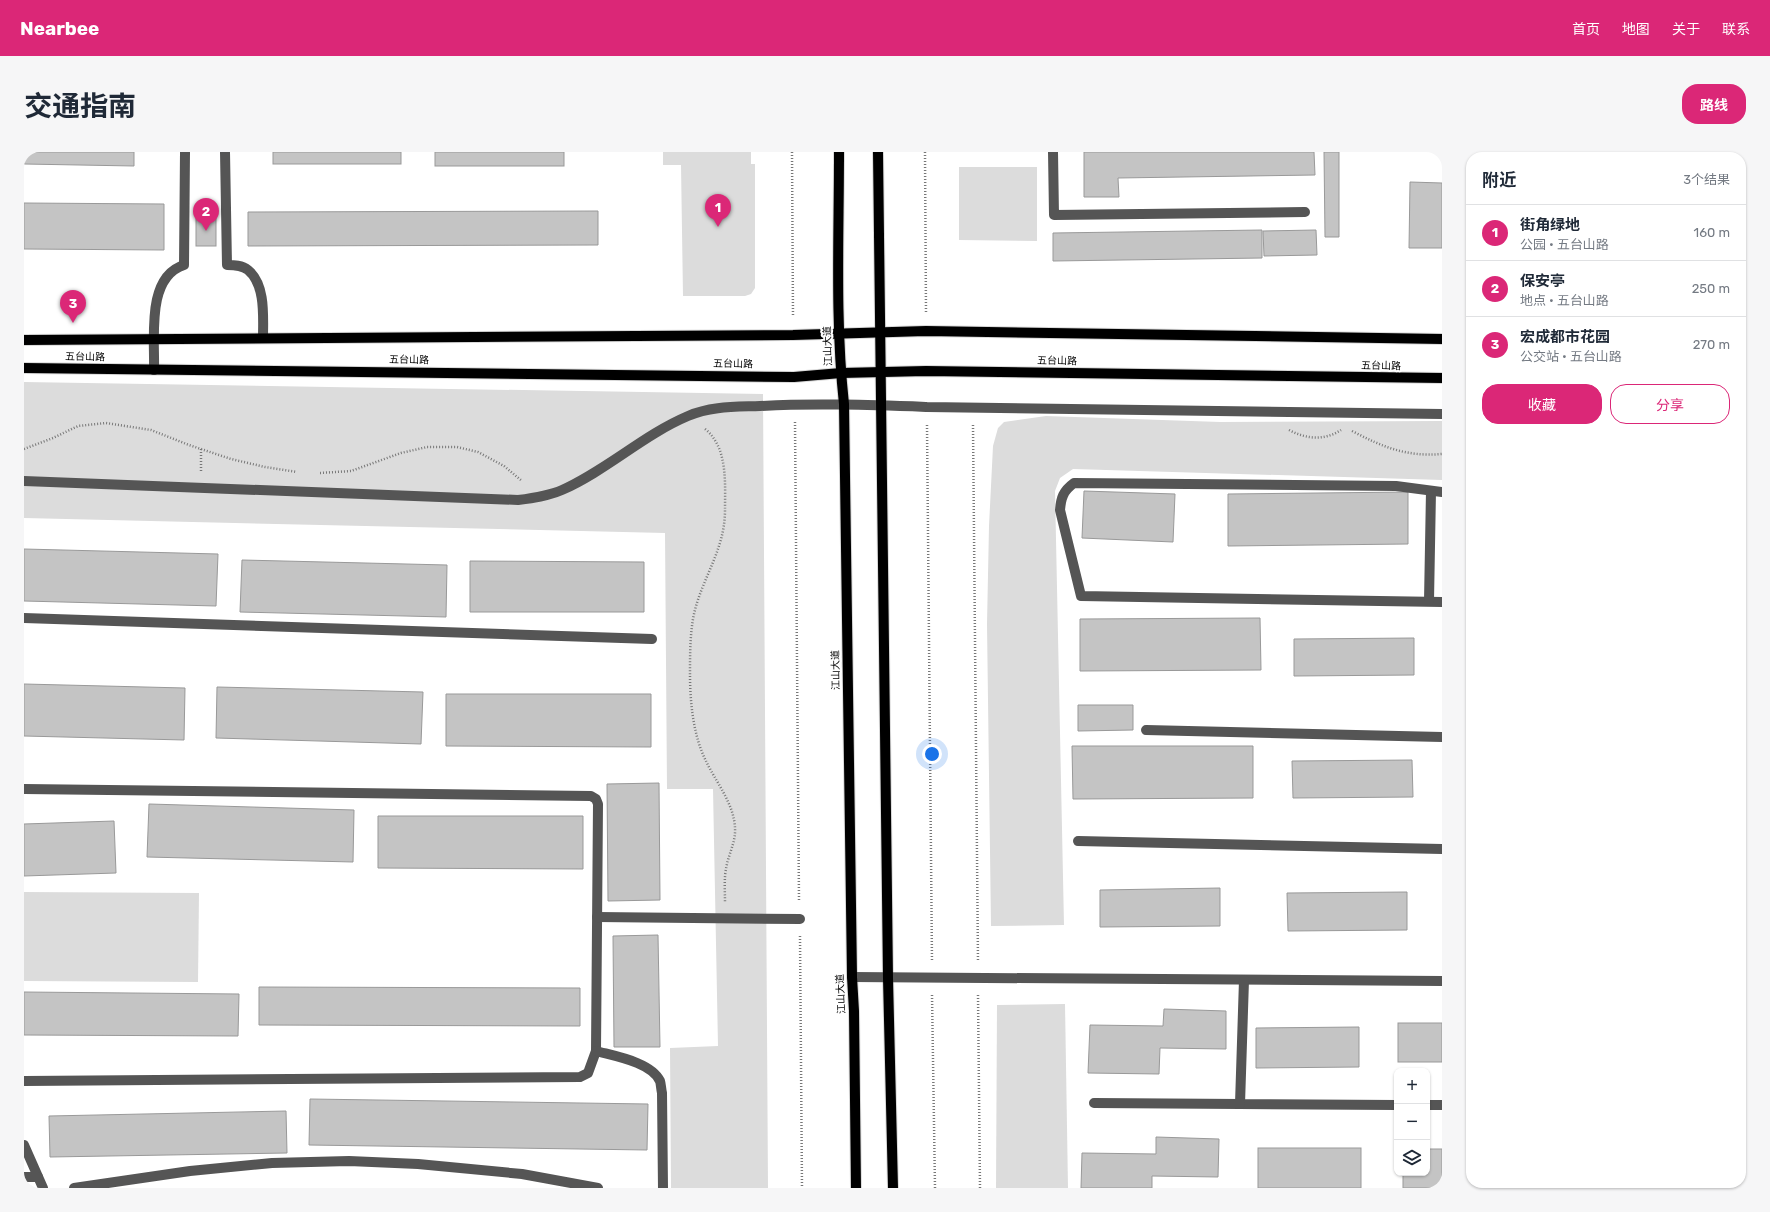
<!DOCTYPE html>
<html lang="zh">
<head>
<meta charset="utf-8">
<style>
	:root { --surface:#fff; --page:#f6f6f7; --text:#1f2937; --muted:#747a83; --line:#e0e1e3; --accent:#db2777 }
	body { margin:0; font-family:Rubik,"Noto Sans SC",sans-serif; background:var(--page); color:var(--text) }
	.controls { position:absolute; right:12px; bottom:12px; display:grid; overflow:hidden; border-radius:8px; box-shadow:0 1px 3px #0004 }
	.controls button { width:36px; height:36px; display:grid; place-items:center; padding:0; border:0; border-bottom:1px solid var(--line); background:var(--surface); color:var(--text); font:20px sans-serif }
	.you { position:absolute; left:908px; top:602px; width:14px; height:14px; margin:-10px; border:3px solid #fff; border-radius:50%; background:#1a73e8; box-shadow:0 0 0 6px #1a73e833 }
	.badge { display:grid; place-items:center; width:26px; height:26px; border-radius:50%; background:var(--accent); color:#fff; font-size:13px; font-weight:700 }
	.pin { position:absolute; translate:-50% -33px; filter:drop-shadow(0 1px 2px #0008) }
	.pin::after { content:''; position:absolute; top:21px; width:14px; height:12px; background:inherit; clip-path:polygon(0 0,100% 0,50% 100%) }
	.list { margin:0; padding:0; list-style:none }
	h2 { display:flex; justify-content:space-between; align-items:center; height:52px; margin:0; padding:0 16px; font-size:17px }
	h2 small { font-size:13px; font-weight:400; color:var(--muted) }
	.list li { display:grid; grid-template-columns:26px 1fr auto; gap:12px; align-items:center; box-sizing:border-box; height:56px; padding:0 16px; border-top:1px solid var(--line) }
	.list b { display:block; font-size:15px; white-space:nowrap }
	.list p { margin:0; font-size:13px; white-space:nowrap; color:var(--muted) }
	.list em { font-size:13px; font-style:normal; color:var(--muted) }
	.actions { display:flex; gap:8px; padding:12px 16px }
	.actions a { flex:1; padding:9px 0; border:1px solid var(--accent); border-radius:16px; text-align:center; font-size:14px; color:var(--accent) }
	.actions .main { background:var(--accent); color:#fff }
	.icon { flex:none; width:22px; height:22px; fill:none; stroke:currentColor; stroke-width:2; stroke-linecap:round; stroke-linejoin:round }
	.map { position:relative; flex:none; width:1418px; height:1036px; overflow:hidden; border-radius:16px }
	header { display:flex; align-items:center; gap:24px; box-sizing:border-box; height:56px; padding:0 20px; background:var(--accent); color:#fff }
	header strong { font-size:19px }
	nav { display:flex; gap:22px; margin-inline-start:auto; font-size:14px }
	.intro { display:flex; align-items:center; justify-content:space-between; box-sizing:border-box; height:96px; padding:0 24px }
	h1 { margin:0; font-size:28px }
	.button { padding:10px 18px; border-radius:16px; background:var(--accent); color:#fff; font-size:14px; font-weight:700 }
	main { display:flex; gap:24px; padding:0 24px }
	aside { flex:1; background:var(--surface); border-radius:16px; box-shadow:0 1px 3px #0004 }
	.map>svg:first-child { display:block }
</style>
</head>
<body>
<header>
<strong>Nearbee</strong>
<nav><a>首页</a><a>地图</a><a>关于</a><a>联系</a></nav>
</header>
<div class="intro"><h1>交通指南</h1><a class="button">路线</a></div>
<main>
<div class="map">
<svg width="1418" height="1036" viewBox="0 0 1418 1036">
	<rect width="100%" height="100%" fill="#fff"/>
	<!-- green -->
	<g fill="#dcdcdc">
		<polygon points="639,0 727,0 727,12 731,12 731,136 727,142 721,144 659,144 657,13 639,13"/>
		<polygon points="935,15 1013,15 1013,89 935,88"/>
		<polygon points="0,230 739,242 744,1036 647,1036 646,896 694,894 689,637 643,637 641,381 0,366"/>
		<polygon points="1022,264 1196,270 1418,269 1418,328 1049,317 1036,326 1031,339 1040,773 967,774 963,472 965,374 969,294 974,276 980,270"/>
		<polygon points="0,740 175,741 174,830 0,829"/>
		<polygon points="1041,852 1044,1036 972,1036 973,853"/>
	</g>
	<!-- building -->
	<g fill="#c4c4c4" stroke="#999">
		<polygon points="0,0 110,0 110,14 0,12"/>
		<rect x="249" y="0" width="128" height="12"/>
		<rect x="411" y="0" width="129" height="14"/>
		<polygon points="1060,0 1290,0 1291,23 1094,26 1095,45 1060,45"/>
		<polygon points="1300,0 1315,0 1315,85 1301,85"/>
		<polygon points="1386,30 1418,31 1418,96 1385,96"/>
		<polygon points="0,51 140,52 140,98 0,97"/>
		<polygon points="574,59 574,93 224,94 224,60"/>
		<rect x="172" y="64" width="20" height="30"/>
		<polygon points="1238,78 1238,106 1029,109 1029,81"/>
		<polygon points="1292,78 1293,103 1240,104 1239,79"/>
		<polygon points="1060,339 1151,342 1149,390 1058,386"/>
		<polygon points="1384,340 1384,392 1204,394 1204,342"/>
		<polygon points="0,397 194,402 192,454 0,449"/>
		<polygon points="218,408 423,413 422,465 216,460"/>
		<polygon points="446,409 620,410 620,460 446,460"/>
		<polygon points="1236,466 1237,518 1056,519 1056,467"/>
		<polygon points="1390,486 1390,523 1270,524 1270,487"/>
		<polygon points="0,532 161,536 160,588 0,584"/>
		<polygon points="193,535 399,540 397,592 192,586"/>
		<polygon points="422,542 627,542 627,595 422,594"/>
		<polygon points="1054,553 1109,553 1109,578 1054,579"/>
		<polygon points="1048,594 1229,594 1229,646 1049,647"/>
		<polygon points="1388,608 1389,645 1269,646 1268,609"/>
		<polygon points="635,631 636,748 584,749 583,632"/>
		<polygon points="125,652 330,658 329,710 123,705"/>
		<polygon points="354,664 559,664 559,717 354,716"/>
		<polygon points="90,669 92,721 0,724 0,672"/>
		<polygon points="1196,736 1196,774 1076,775 1076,738"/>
		<polygon points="1383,740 1383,778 1264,779 1263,741"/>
		<polygon points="634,783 636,895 590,895 589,784"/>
		<polygon points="235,835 556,836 556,874 235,873"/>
		<polygon points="0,840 215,842 214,884 0,883"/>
		<polygon points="1140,857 1202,859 1202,897 1136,896 1135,922 1064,921 1066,873 1139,874"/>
		<rect x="1374" y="871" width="44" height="39"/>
		<polygon points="1335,875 1335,915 1232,916 1232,876"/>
		<polygon points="286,947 624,952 623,998 285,993"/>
		<polygon points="262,959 263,1001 26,1005 25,964"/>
		<polygon points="1132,985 1195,987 1194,1025 1128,1024 1128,1036 1057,1036 1058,1001 1132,1002"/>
		<rect x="1234" y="996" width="103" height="40"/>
		<polygon points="1403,997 1418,997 1418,1036 1379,1036 1379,1021 1403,1021"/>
	</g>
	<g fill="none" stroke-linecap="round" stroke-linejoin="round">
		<!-- major casing -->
		<g stroke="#dbdbdb" stroke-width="12">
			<g id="major">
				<path d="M 815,0 C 815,84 811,169 820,252 L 828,825 L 830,859 L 832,1036"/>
				<polyline points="854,0 864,826 869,1036"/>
				<polyline points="0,188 769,183 902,179 1418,187"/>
				<polyline points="0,216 770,225 817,221 902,219 1418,226"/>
			</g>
		</g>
		<!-- path -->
		<g stroke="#777" stroke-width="2.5" stroke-dasharray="1 2" stroke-linecap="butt">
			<polyline points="768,0 769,165"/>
			<polyline points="901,0 902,162"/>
			<polyline points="771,270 775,749"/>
			<polyline points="903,273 908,810"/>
			<polyline points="949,273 954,810"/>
			<path d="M 681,277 C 704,295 701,331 701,358 C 701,400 676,428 669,467 C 666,485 666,504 666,522 C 666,549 669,582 681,607 C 691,629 710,651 711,676 C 712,690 704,703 702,717 C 700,727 701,740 701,750"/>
			<path d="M 1265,278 C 1282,287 1300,289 1317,278"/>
			<path d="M 1328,279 C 1359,295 1382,305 1418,302"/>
			<polyline points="0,297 29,286 54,274 82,271 127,278 165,293 207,307 241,315 273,320"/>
			<polyline points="177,297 177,319"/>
			<polyline points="296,321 327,319 377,301 403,295 433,295 454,300 480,314 498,329"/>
			<polyline points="776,784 778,1036"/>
			<polyline points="908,843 911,1036"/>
			<polyline points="954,843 956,1036"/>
		</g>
		<!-- minor -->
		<g stroke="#555" stroke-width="10">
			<path d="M 201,0 L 203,113 C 210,113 218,113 224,118 C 242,133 239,165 239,186"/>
			<polyline points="1029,0 1030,63 1281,60"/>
			<path d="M 130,218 C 131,186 122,125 160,113 L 161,0"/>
			<path d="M 0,329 L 494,348 C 509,346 524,344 538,338 C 583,318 619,283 664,264 C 687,254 711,255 736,254 C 792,251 847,253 903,255 L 1418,262"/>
			<path d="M 1418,340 L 1372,334 L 1050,331 C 1039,339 1037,346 1036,358 L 1057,444 L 1418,450"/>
			<polyline points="1405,449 1407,339"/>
			<polyline points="0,466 628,487"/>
			<polyline points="1122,578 1418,585"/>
			<polyline points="0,637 567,644 572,647 574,652 572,899 564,921 556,925 0,929"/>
			<polyline points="1054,689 1418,697"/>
			<polyline points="573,765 776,767"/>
			<polyline points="828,825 1418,829"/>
			<polyline points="1220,828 1216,952 1373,953"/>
			<path d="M 572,899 C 590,904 627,910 636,929 C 637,932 637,937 638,941 L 639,1036"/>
			<polyline points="1070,951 1216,952"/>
			<polyline points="1403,953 1418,953"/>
			<polyline points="0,993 19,1036"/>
			<polyline points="0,1025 14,1025"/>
			<polyline points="50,1036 166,1019 248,1011 325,1009 394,1012 498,1022 574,1036"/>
		</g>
		<!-- major -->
		<use href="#major" stroke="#000" stroke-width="10"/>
	</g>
	<g text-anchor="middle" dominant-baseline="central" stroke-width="4" stroke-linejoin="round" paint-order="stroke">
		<!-- street labels -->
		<g font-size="10" fill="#000" stroke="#fff">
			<text transform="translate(804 194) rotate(-92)">江山大道</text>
			<text transform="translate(61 205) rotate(1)">五台山路</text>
			<text transform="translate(385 208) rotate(1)">五台山路</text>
			<text transform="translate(1033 209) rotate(1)">五台山路</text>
			<text transform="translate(709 212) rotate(1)">五台山路</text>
			<text transform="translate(1357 214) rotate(1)">五台山路</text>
			<text transform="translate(812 518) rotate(-91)">江山大道</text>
			<text transform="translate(817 842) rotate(-93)">江山大道</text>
		</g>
	</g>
</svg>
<div class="controls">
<button>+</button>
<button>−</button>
<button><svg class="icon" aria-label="layers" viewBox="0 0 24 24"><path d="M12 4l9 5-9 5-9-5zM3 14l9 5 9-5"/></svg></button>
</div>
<div class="you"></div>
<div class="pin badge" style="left:694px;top:75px">1</div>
<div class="pin badge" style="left:182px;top:79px">2</div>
<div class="pin badge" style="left:49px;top:171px">3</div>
</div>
<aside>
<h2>附近<small>3个结果</small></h2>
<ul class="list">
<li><span class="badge">1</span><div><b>街角绿地</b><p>公园 · 五台山路</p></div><em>160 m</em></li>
<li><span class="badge">2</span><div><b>保安亭</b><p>地点 · 五台山路</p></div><em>250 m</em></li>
<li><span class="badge">3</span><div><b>宏成都市花园</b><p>公交站 · 五台山路</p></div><em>270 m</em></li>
</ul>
<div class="actions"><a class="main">收藏</a><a>分享</a></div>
</aside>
</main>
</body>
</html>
